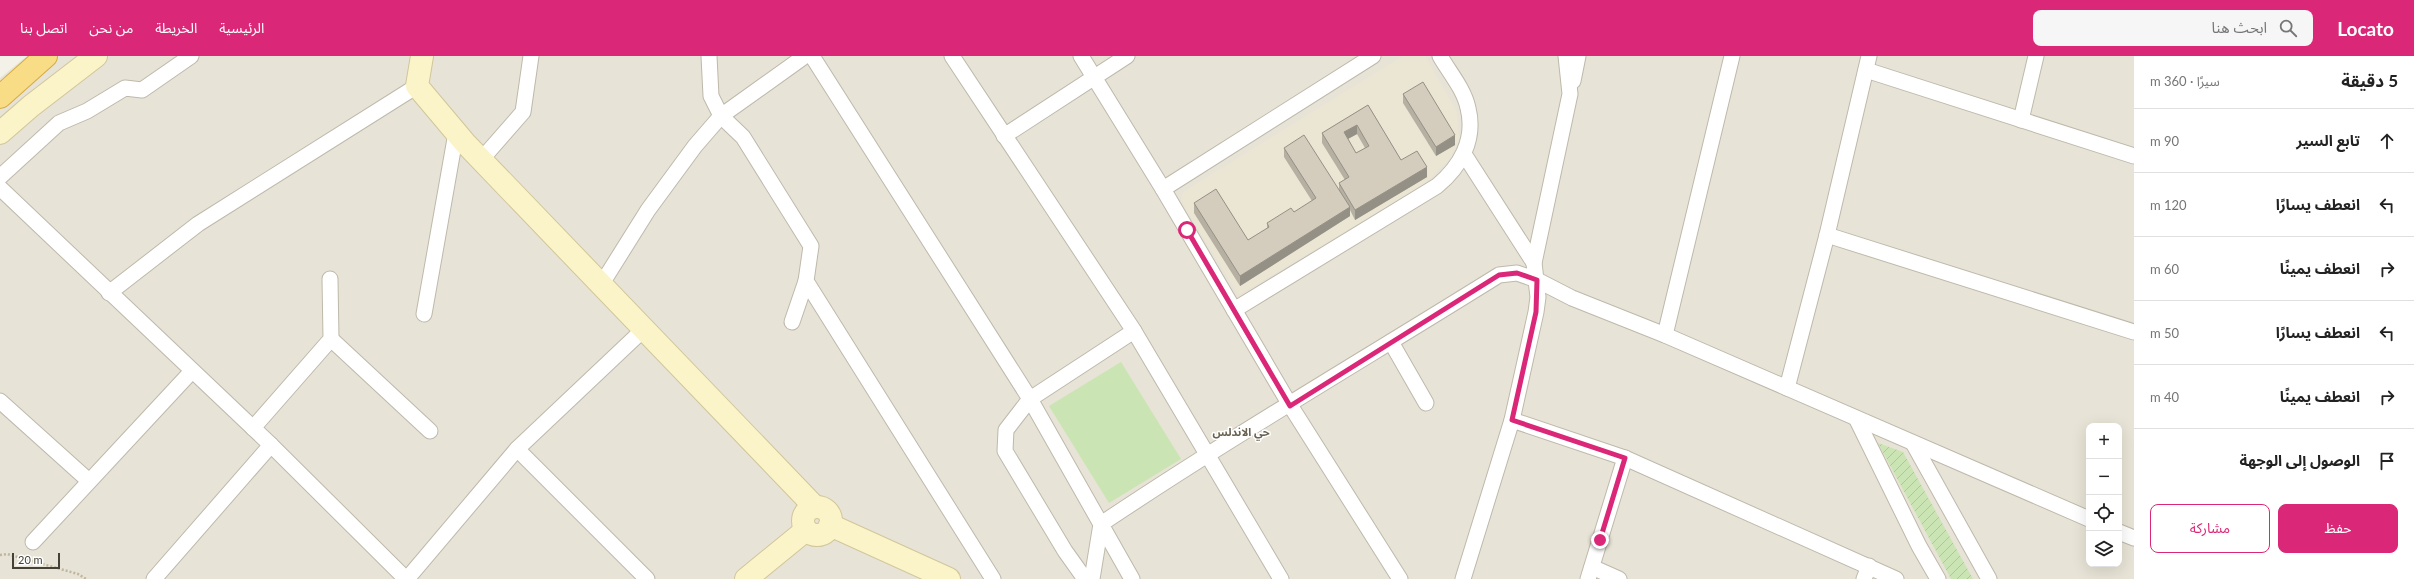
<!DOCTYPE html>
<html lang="ar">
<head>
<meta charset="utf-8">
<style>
	:root { --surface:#fff; --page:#f6f6f6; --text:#222; --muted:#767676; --line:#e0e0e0; --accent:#db2777 }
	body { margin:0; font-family:Lato,"Noto Sans Arabic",sans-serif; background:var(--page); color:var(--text); direction:rtl }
	.controls { position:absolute; right:12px; bottom:12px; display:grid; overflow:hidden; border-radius:8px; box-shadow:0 4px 16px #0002 }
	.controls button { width:36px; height:36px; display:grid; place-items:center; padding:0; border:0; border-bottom:1px solid var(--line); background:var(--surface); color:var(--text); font:20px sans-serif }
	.scale { position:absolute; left:12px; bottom:10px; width:48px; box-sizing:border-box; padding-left:4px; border:2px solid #464137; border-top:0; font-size:11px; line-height:14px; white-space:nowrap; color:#464137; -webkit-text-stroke:3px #fff; paint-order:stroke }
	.stop { position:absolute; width:12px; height:12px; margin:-9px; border:3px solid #db2777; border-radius:50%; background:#fff }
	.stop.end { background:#db2777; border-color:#fff; box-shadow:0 1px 4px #0008 }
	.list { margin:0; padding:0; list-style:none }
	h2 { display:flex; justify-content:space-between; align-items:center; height:52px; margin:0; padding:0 16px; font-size:17px }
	h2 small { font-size:13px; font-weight:400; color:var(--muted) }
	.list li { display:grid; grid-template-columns:26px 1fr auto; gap:12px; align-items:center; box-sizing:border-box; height:64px; padding:0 16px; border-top:1px solid var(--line) }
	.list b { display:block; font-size:15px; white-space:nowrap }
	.list em { font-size:13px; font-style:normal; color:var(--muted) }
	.actions { display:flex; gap:8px; padding:12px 16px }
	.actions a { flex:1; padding:9px 0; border:1px solid var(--accent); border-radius:8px; text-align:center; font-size:14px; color:var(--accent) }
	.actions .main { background:var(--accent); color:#fff }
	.icon { flex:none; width:22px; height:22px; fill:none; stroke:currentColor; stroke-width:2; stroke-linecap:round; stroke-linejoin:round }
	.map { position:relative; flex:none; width:2134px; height:523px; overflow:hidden; direction:ltr }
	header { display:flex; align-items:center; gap:24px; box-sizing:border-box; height:56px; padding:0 20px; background:var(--accent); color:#fff }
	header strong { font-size:19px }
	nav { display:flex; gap:22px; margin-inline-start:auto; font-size:14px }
	.search { width:280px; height:36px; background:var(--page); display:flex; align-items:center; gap:10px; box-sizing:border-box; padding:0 14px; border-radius:8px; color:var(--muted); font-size:15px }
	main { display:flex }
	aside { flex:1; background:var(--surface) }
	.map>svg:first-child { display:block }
</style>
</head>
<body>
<header>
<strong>Locato</strong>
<div class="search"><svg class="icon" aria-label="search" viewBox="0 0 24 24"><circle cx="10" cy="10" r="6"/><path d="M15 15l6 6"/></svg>ابحث هنا</div>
<nav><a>الرئيسية</a><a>الخريطة</a><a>من نحن</a><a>اتصل بنا</a></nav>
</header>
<main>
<aside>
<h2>5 دقيقة<small>سيرًا · 360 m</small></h2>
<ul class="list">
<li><svg class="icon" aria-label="ahead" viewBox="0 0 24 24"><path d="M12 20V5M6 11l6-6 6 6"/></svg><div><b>تابع السير</b></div><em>90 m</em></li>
<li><svg class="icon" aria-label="left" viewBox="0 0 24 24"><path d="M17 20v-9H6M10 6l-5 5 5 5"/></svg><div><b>انعطف يسارًا</b></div><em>120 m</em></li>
<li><svg class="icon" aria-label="right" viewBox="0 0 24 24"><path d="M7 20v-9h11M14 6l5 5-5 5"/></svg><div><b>انعطف يمينًا</b></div><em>60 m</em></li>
<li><svg class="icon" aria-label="left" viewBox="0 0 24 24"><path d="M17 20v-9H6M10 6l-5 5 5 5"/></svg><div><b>انعطف يسارًا</b></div><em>50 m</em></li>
<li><svg class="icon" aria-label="right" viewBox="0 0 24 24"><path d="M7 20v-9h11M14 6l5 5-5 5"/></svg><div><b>انعطف يمينًا</b></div><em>40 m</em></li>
<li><svg class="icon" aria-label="arrive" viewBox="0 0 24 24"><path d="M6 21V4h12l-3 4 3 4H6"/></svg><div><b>الوصول إلى الوجهة</b></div></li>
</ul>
<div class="actions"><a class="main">حفظ</a><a>مشاركة</a></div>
</aside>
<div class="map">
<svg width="2134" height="523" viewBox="0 0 2134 523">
	<defs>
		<pattern id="garden-furrows" width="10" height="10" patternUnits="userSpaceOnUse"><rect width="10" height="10" fill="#cae5b3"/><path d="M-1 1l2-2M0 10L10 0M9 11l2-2" fill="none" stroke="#afc69b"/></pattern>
	</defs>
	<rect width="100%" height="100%" fill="#f3f1e8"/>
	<!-- residential -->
	<path fill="#e7e3d6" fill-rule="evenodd" d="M 27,0 L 2134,0 L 2134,523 L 0,523 L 0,22 ZM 2089,370 L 2119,370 L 2119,508 L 2089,508 Z"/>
	<!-- education -->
	<polygon fill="#ebe6d3" points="1403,0 1425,0 1457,56 1459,84 1450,102 1426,127 1239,239 1181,145 1183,136"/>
	<!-- green -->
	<polygon fill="#cae5b3" points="1121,306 1181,403 1109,447 1049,350"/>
	<!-- garden -->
	<polygon fill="url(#garden-furrows)" points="1878,387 1903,396 1973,523 1951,523"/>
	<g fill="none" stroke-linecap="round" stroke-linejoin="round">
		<!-- minor casing -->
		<g stroke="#beb9ab" stroke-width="17">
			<g id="minor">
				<polyline points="709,0 711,40 721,60 743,81 811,190 806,225 993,523"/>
				<polyline points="812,0 1030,343 1006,374 1005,395 1065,495 1085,523"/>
				<polyline points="952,0 1134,275 1281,523"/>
				<polyline points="1081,0 1163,133 1290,349 1400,523"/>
				<polyline points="1866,14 2134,100"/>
				<polyline points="1573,25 1578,0"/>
				<polyline points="2021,64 2036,0"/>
				<polyline points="1004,80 1127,0"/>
				<polyline points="1464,98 1534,207"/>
				<polyline points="481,104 523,56 531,0"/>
				<polyline points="0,121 59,67 87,55 125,32 142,34 191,0"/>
				<polyline points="0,132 271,389 406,523"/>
				<polyline points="1163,133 1373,0"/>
				<polyline points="1827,179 2134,276"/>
				<polyline points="601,229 648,154 695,90 721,60 805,0"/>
				<polyline points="109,237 198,168 417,30"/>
				<path d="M 1234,254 L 1437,130 C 1460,111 1476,84 1468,52 C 1464,33 1449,16 1440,0"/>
				<polyline points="424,258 456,77"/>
				<polyline points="792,266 806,225"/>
				<polyline points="1665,279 1732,0"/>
				<polyline points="331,283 430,375"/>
				<polyline points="1391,286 1426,347"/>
				<polyline points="1787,332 1827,179 1869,0"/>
				<polyline points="0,345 89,425"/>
				<polyline points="1856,362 1919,490 1938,523"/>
				<polyline points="1512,364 1625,402 1896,523"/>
				<polyline points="253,372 331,283 330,223"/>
				<polyline points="1913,387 1989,523"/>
				<polyline points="517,393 647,523"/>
				<polyline points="2119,476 2134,482"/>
				<polyline points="33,486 192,315"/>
				<polyline points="1592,511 1619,523"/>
				<polyline points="154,523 271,389"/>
				<polyline points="407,523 517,393 644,273"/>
				<path d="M 1092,523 L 1101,468 C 1231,381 1366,302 1499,219 L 1517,217 L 1537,224 L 1572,242 L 1665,279 L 2089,463"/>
				<polyline points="1132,523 1030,343 1134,275"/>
				<polyline points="1463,523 1512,364 1536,256 1538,241 1534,207 1570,38 1566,0"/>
				<polyline points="1588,523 1625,402"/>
				<polyline points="1864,523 1869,510"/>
			</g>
		</g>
		<!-- secondary casing -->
		<g stroke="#d1c69a" stroke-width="24">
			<g id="secondary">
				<polyline points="422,0 417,30 465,87 815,451"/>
				<polyline points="0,77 31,50 96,0"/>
				<circle cx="817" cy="465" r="14"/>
				<polyline points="830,469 949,523"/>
				<polyline points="746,523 806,474"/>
			</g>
		</g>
		<!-- trunk casing -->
		<g stroke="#d5ab40" stroke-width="24">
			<polyline id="trunk" points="0,41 46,0"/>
		</g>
		<!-- path -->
		<polyline stroke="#bfb69d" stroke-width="2.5" stroke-dasharray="2 2" stroke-linecap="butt" points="0,499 7,498 78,518 86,523"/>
		<!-- minor -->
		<use href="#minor" stroke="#fff" stroke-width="15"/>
		<!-- secondary -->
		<use href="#secondary" stroke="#fcf4c9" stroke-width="22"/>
		<!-- trunk -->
		<use href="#trunk" stroke="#f8dd86" stroke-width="22"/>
	</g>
	<!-- wall -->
	<g fill="#b6b0a3" fill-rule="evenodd">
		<polygon points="1403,38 1455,89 1436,100 1403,47"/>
		<path d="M 1368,49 L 1401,104 L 1427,121 L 1355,164 L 1350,154 L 1350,160 L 1240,230 L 1194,157 L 1194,147 L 1248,184 L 1267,173 L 1267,167 L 1294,156 L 1312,145 L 1284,101 L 1284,92 L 1339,134 L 1339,127 L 1345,124 L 1322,87 L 1322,77 ZM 1357,78 L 1365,92 L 1356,97 L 1348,83 Z"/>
	</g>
	<!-- shaded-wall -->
	<g fill="#949085">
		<polygon points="1357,69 1357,78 1344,85 1344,76"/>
		<polygon points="1455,79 1455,89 1436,100 1436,91"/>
		<polygon points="1427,111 1427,121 1355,164 1355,154"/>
		<polygon points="1350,151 1350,160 1240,230 1240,220"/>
	</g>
	<!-- building -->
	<g fill="#d4cdbe" stroke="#949085" fill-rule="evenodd">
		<polygon points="1423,26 1455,79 1436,91 1403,38"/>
		<path d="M 1368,49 L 1401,104 L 1417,95 L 1427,111 L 1355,154 L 1339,127 L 1349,121 L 1322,77 ZM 1357,69 L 1369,90 L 1356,97 L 1344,76 Z"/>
		<polygon points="1304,79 1350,151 1240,220 1194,147 1216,133 1248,184 1269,171 1267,167 1291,152 1294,156 1316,142 1284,92"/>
	</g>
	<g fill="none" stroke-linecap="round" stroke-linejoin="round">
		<!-- route -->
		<polyline stroke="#db2777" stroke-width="5" points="1187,174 1290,350 1499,219 1517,217 1537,224 1536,256 1512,364 1625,402 1600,484"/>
	</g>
	<g text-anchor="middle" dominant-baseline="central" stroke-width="3" stroke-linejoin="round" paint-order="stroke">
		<!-- neighbourhood labels -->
		<g font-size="11" font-weight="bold" fill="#68604f" stroke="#fff">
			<text x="1241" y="375">حي الاندلس</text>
		</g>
	</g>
</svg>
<div class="controls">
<button>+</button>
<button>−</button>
<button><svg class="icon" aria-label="locate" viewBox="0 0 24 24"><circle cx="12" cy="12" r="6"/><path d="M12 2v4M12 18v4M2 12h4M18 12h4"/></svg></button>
<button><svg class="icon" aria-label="layers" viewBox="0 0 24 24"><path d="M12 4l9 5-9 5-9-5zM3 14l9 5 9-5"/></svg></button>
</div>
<div class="scale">20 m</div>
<div class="stop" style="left:1187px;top:174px"></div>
<div class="stop end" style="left:1600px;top:484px"></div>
</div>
</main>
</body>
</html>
